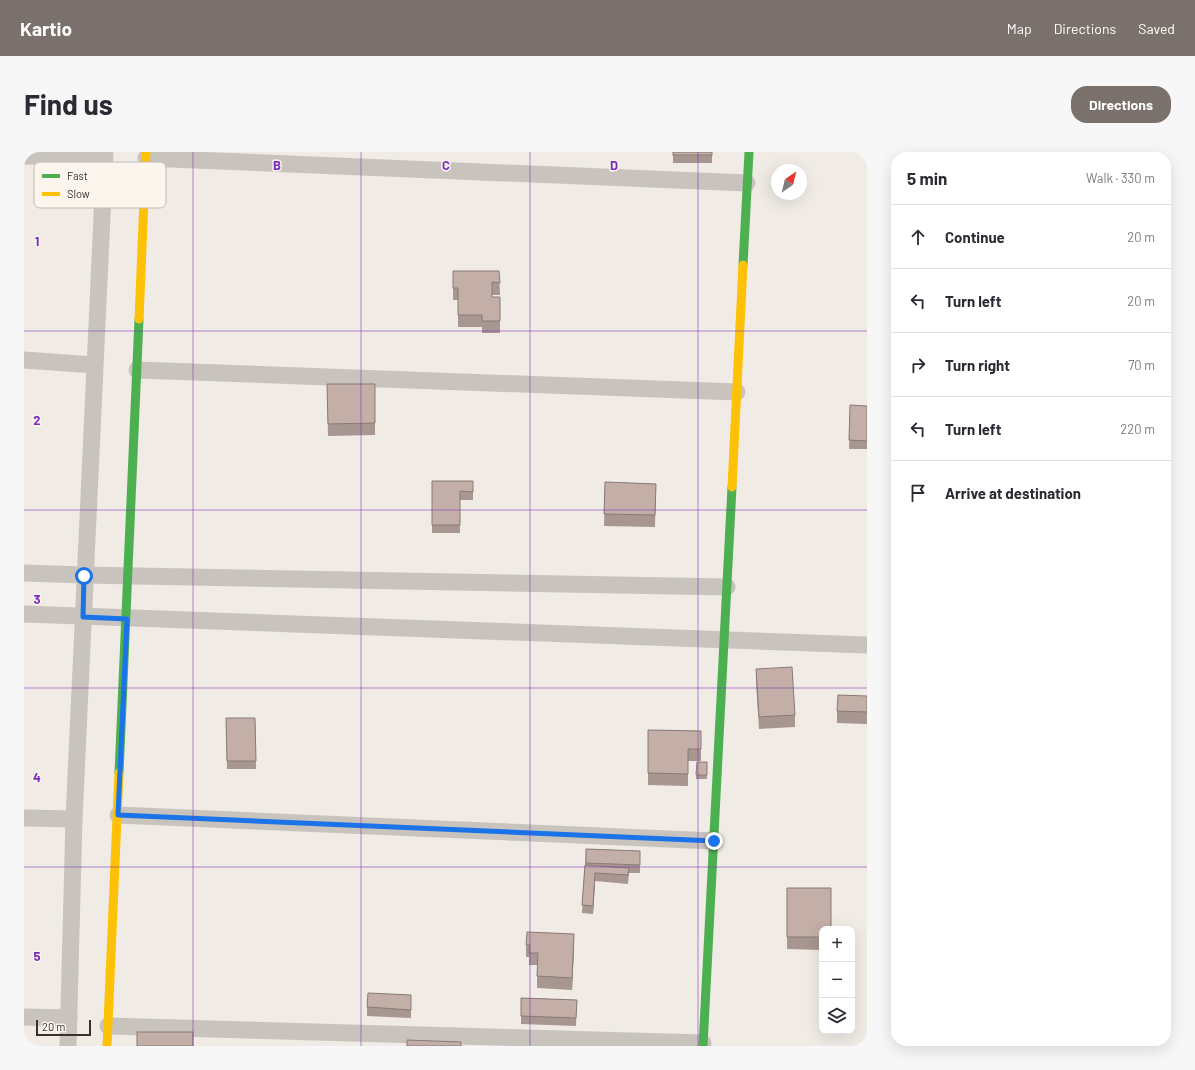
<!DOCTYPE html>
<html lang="en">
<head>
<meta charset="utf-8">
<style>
	:root { --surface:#fff; --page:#f7f7f7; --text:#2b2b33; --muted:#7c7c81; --line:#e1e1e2; --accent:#7a716c }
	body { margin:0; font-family:Barlow,sans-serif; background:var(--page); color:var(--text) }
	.controls { position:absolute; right:12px; bottom:12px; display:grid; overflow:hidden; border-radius:8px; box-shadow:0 4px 16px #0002 }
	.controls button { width:36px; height:36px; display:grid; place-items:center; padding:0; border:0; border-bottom:1px solid var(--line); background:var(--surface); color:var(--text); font:20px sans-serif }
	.compass { position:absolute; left:747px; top:12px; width:36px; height:36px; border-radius:50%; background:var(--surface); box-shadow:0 4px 16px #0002; rotate:35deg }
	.scale { position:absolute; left:12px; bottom:10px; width:55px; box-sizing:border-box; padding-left:4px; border:2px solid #3b302b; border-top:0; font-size:11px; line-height:14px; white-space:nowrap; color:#3b302b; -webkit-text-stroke:3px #fbf5ee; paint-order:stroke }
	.stop { position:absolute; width:12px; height:12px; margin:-9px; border:3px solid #1a73e8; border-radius:50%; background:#fff }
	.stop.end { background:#1a73e8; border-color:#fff; box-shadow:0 1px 4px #0008 }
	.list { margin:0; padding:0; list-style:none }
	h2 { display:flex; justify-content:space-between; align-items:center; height:52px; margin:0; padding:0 16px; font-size:17px }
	h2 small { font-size:13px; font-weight:400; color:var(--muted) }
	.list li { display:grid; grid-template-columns:26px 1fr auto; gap:12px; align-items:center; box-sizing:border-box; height:64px; padding:0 16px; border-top:1px solid var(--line) }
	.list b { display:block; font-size:15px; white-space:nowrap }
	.list em { font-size:13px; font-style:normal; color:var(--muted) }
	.icon { flex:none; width:22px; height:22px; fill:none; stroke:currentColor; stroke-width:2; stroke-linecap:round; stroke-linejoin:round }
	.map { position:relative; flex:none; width:843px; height:894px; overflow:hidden; border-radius:16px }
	header { display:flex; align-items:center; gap:24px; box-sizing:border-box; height:56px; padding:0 20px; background:var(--accent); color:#fff }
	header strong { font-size:19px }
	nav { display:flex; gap:22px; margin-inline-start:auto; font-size:14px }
	.intro { display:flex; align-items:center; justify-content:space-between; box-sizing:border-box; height:96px; padding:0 24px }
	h1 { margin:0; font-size:28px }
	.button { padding:10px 18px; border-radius:16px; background:var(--accent); color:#fff; font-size:14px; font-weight:700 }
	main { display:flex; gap:24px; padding:0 24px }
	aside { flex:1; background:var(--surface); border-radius:16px; box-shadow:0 4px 16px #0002 }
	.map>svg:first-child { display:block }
</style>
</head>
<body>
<header>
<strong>Kartio</strong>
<nav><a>Map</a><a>Directions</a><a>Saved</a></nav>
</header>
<div class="intro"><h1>Find us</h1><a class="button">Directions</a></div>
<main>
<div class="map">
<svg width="843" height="894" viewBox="0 0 843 894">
	<rect width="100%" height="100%" fill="#f0ebe5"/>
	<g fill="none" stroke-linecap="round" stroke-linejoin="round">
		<!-- street -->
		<g stroke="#c9c3be" stroke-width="17">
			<polyline points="0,4 80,6"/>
			<polyline points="122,6 723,31"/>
			<polyline points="0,208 70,213"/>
			<polyline points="113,218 713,240"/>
			<polyline points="0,421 60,423 703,435"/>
			<polyline points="0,462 843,493"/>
			<polyline points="94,663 690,689"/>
			<polyline points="0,666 50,667"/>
			<polyline points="0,865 45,866"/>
			<polyline points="84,874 679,891"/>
			<polyline points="44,894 50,667 81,0"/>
		</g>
		<!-- fast -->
		<g stroke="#4caf50" stroke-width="9">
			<polyline points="719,113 725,0"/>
			<polyline points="95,621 115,167"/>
			<polyline points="679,894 708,335"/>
		</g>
		<!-- slow -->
		<g stroke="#ffc107" stroke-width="9">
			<polyline points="115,167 122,0"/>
			<polyline points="708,335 719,113"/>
			<polyline points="83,894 95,621"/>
		</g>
	</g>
	<!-- wall -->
	<g fill="#a89690">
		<rect x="649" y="0" width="39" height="11"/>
		<polygon points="429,119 475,119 476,143 468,143 468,145 476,145 476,181 458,181 458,175 434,175 434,148 429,148"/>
		<polygon points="303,232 351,232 351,283 304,284"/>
		<polygon points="826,253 843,254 843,297 825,297"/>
		<polygon points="408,329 449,329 449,348 436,348 436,381 408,381"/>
		<polygon points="581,330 632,332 631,375 580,374"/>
		<polygon points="732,517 771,563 771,575 735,577 732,530"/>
		<polygon points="843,544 843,572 813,571 813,559"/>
		<polygon points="202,566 231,566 232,617 203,617"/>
		<polygon points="624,578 677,579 677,609 664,609 664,634 624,633"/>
		<polygon points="673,610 683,610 683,627 672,627"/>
		<polygon points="562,697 616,699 616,721 605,721 604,732 571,729 569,762 558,761"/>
		<polygon points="763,736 798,777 798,798 763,797"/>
		<polygon points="502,793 550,794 548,838 513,836 513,813 505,813 505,805 502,805"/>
		<polygon points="497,846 553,848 552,874 497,872"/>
		<polygon points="387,851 387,866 343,864 343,855"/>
	</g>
	<!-- shaded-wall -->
	<g fill="#887a75">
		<polygon points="571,721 571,729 569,762 569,754"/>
		<polygon points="550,782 550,794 548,838 548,826"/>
	</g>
	<!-- building -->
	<g fill="#c3afa7" stroke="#887a75">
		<rect x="649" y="0" width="39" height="3"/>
		<polygon points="429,119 475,119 476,131 468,130 468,145 476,145 476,169 458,169 458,163 434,163 434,136 429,136"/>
		<polygon points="303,232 351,232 351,271 304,272"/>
		<polygon points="826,253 843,254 843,289 825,288"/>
		<polygon points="408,329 449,329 449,340 436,339 436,373 408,373"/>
		<polygon points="581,330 632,332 631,363 580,362"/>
		<polygon points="768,515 771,563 735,565 732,517"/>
		<polygon points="814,543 843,544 843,560 813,559"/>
		<polygon points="202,566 231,566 232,609 203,609"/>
		<polygon points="624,578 677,579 677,597 664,597 664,622 624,621"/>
		<polygon points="673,610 683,610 683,623 672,623"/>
		<polygon points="562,697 616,699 616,713 562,711"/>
		<polygon points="561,713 605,716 604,723 571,721 569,754 558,753"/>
		<polygon points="763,736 807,736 807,777 798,777 798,785 763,785"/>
		<polygon points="503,780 550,782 548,826 513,824 514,801 505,801 506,793 502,793"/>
		<polygon points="344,841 387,843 387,858 343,855"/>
		<polygon points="497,846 553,848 552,866 497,864"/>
		<rect x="113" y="880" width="56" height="14"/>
		<polygon points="383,888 437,890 437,894 383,894"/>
	</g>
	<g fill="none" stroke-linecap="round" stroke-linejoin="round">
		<!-- route -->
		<polyline stroke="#1a73e8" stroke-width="5" points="60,424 59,465 103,467 94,663 690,689"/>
	</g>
	<!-- grid -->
	<path fill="none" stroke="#7b2cbf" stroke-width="1" stroke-opacity="0.55" d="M 169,0 L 169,894M 337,0 L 337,894M 506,0 L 506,894M 674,0 L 674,894M 0,179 L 843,179M 0,358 L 843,358M 0,536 L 843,536M 0,715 L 843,715"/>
	<!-- legend -->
	<rect x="10" y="10" width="132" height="46" rx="6" fill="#fbf5ee" stroke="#c1bab4" stroke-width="1"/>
	<rect x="18" y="22" width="18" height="4" fill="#4caf50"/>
	<rect x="18" y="40" width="18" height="4" fill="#ffc107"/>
	<g font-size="11" fill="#3b302b">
		<text x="43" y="28">Fast</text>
		<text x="43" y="46">Slow</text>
	</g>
	<g font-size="13" text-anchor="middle" font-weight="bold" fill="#7b2cbf" stroke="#fbf5ee" stroke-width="3" stroke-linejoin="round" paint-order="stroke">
		<text x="253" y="18">B</text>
		<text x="422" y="18">C</text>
		<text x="590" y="18">D</text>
		<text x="13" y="94">1</text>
		<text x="13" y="273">2</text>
		<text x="13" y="452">3</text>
		<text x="13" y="630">4</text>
		<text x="13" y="809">5</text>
	</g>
</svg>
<div class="controls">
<button>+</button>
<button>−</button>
<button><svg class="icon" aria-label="layers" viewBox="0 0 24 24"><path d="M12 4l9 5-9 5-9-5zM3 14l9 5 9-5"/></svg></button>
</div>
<svg class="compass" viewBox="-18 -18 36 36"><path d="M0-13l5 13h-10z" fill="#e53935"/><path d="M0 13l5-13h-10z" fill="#7c7c81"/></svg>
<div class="scale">20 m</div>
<div class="stop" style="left:60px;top:424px"></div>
<div class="stop end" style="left:690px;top:689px"></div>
</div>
<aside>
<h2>5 min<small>Walk · 330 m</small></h2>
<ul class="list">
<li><svg class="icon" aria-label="ahead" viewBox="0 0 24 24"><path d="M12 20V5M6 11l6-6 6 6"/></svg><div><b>Continue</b></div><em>20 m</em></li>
<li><svg class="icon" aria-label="left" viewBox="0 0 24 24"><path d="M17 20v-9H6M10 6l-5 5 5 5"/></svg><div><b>Turn left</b></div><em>20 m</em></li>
<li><svg class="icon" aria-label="right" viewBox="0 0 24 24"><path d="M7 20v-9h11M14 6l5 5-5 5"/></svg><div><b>Turn right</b></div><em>70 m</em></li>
<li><svg class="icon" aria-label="left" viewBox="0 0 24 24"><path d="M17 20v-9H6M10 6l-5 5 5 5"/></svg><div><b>Turn left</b></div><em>220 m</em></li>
<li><svg class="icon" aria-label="arrive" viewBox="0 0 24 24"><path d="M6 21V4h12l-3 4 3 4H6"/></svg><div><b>Arrive at destination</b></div></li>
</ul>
</aside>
</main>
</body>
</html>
